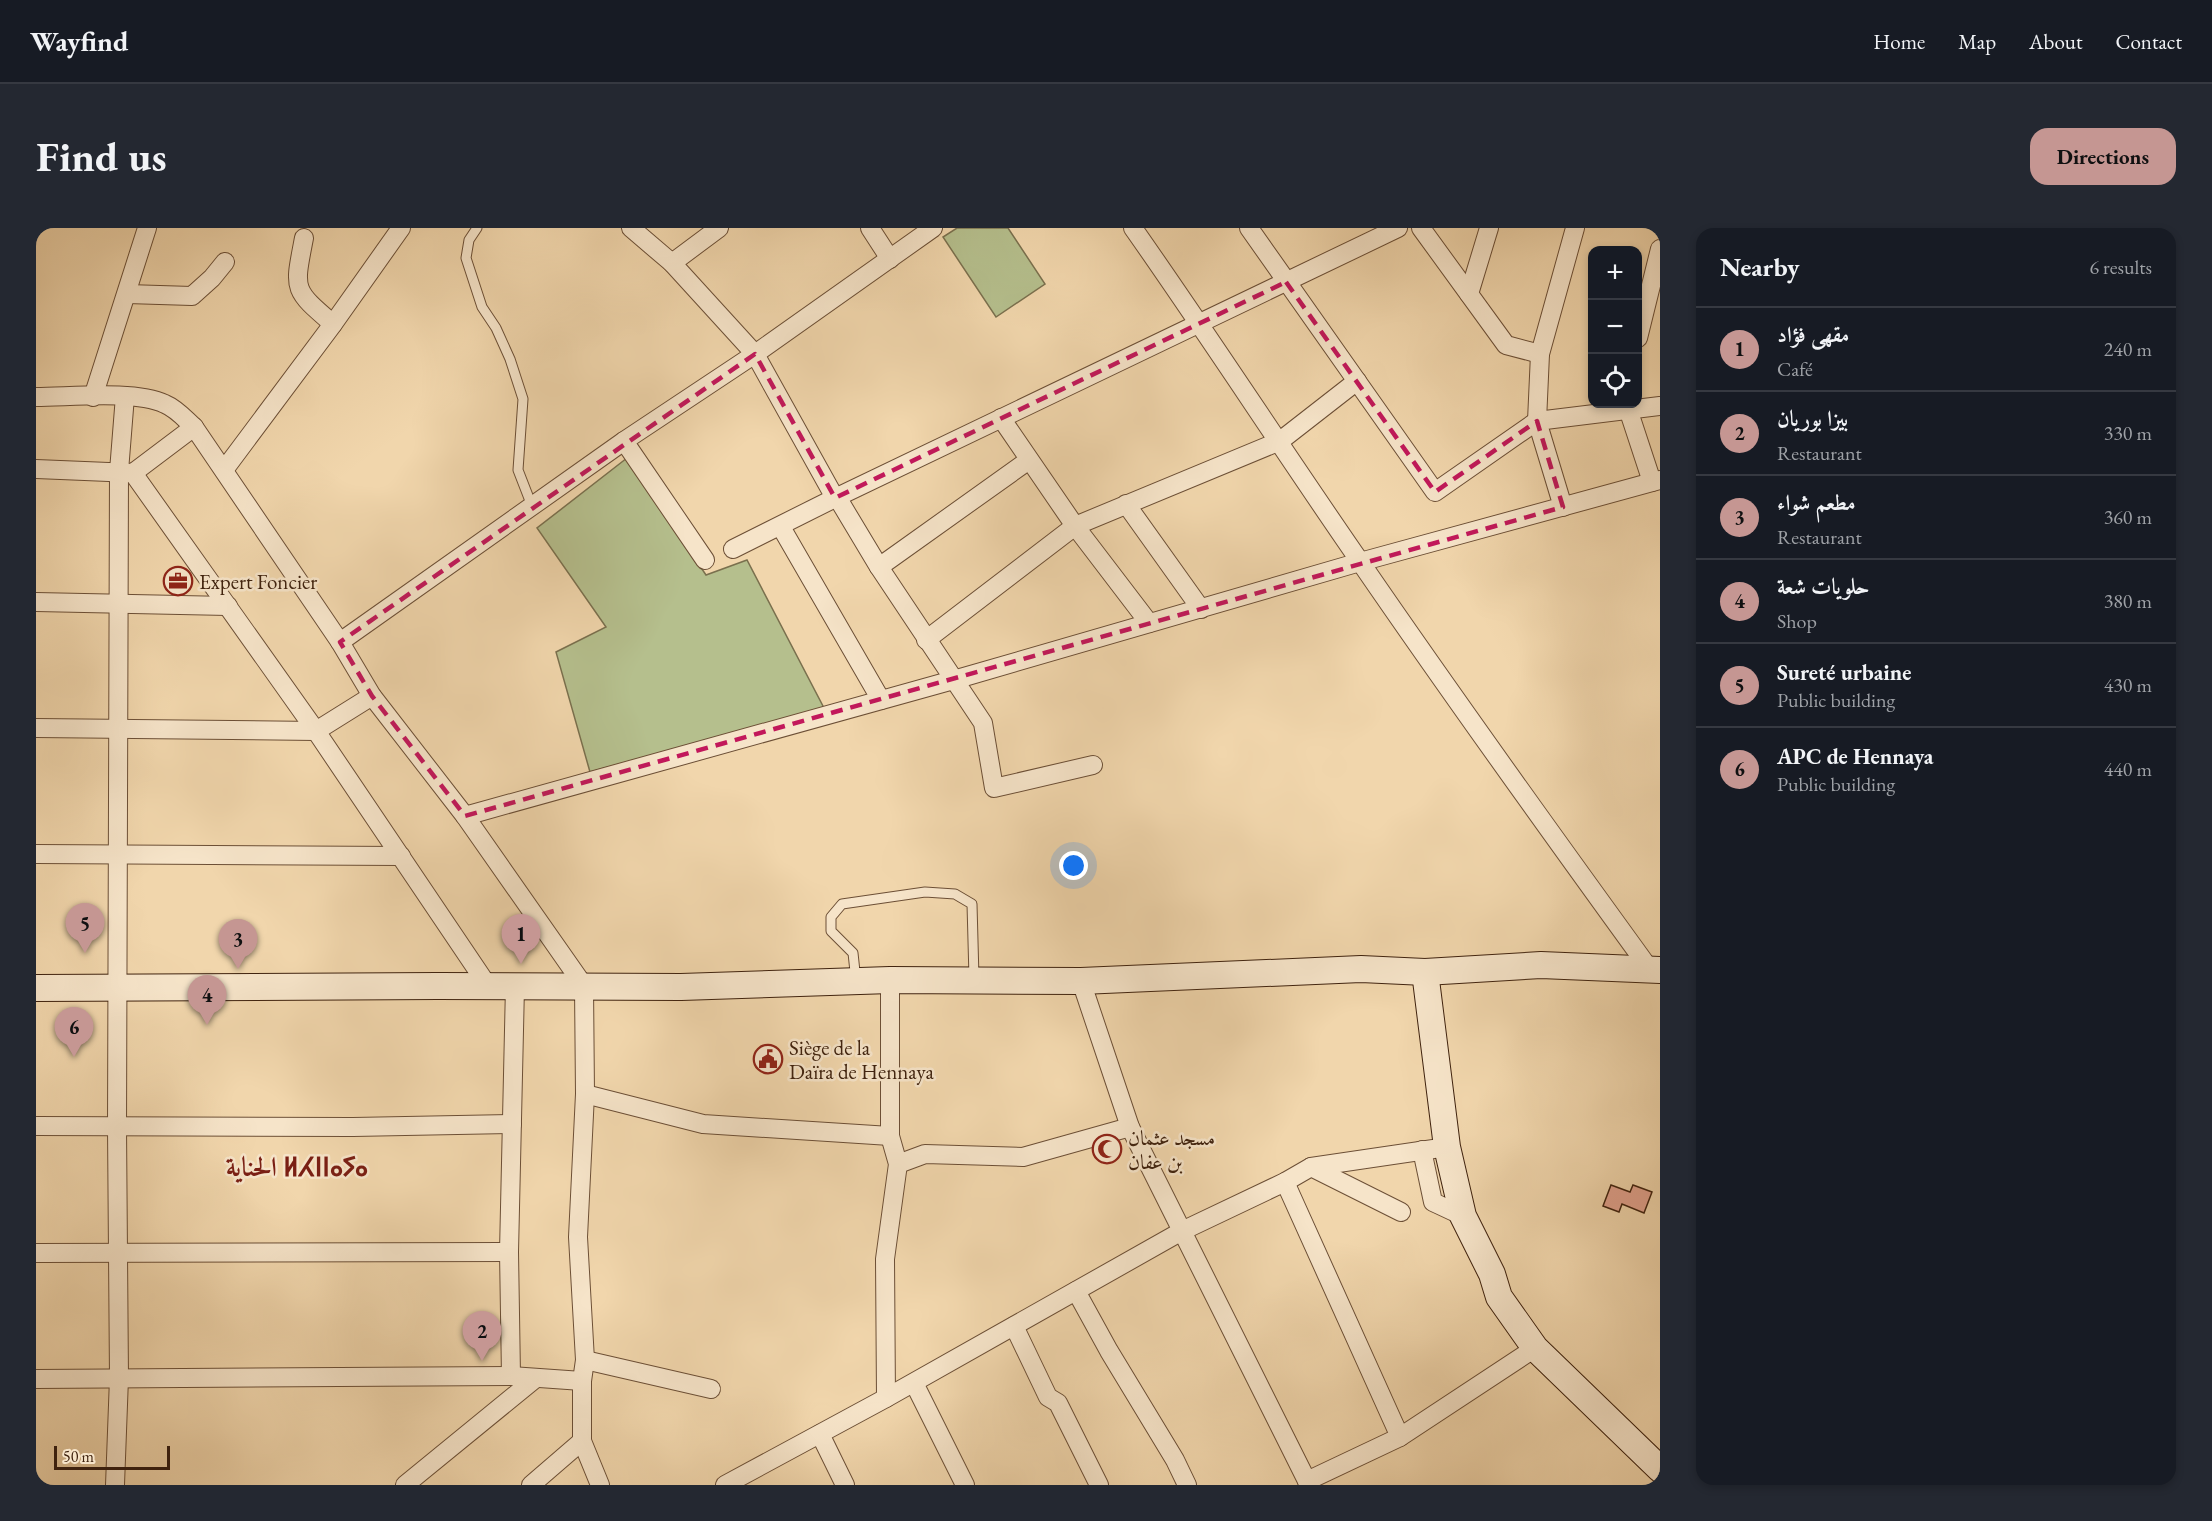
<!DOCTYPE html>
<html lang="en">
<head>
<meta charset="utf-8">
<style>
	:root { --surface:#171b24; --page:#242831; --text:#f1f3f6; --muted:#9ea1a6; --line:#363941; --accent:#c59692 }
	body { margin:0; font-family:"EB Garamond",Amiri,"Noto Sans Tifinagh",serif; background:var(--page); color:var(--text) }
	.controls { position:absolute; right:18px; top:18px; display:grid; overflow:hidden; border-radius:12px; box-shadow:0 3px 9px #0003 }
	.controls button { width:54px; height:54px; display:grid; place-items:center; padding:0; border:0; border-bottom:2px solid var(--line); background:var(--surface); color:var(--text); font:30px sans-serif }
	.scale { position:absolute; left:18px; bottom:15px; width:116px; box-sizing:border-box; padding-left:6px; border:3px solid #3f220e; border-top:0; font-size:16px; line-height:21px; white-space:nowrap; color:#3f220e; -webkit-text-stroke:4px #f6e4c9; paint-order:stroke }
	.you { position:absolute; left:1038px; top:638px; width:21px; height:21px; margin:-15px; border:4px solid #fff; border-radius:50%; background:#1a73e8; box-shadow:0 0 0 9px #1a73e833 }
	.badge { display:grid; place-items:center; width:39px; height:39px; border-radius:50%; background:var(--accent); color:#111; font-size:20px; font-weight:700 }
	.pin { position:absolute; translate:-50% -50px; filter:drop-shadow(0 2px 3px #0008) }
	.pin::after { content:''; position:absolute; top:32px; width:21px; height:18px; background:inherit; clip-path:polygon(0 0,100% 0,50% 100%) }
	.list { margin:0; padding:0; list-style:none }
	h2 { display:flex; justify-content:space-between; align-items:center; height:78px; margin:0; padding:0 24px; font-size:26px }
	h2 small { font-size:20px; font-weight:400; color:var(--muted) }
	.list li { display:grid; grid-template-columns:39px 1fr auto; gap:18px; align-items:center; box-sizing:border-box; height:84px; padding:0 24px; border-top:2px solid var(--line) }
	.list b { display:block; font-size:22px; white-space:nowrap }
	.list p { margin:0; font-size:20px; white-space:nowrap; color:var(--muted) }
	.list em { font-size:20px; font-style:normal; color:var(--muted) }
	.icon { flex:none; width:33px; height:33px; fill:none; stroke:currentColor; stroke-width:2; stroke-linecap:round; stroke-linejoin:round }
	.map { position:relative; flex:none; width:1624px; height:1257px; overflow:hidden; border-radius:18px }
	header { display:flex; align-items:center; gap:36px; box-sizing:border-box; height:84px; padding:0 30px; background:var(--surface); border-bottom:2px solid var(--line) }
	header strong { font-size:28px }
	nav { display:flex; gap:33px; margin-inline-start:auto; font-size:21px }
	.intro { display:flex; align-items:center; justify-content:space-between; box-sizing:border-box; height:144px; padding:0 36px }
	h1 { margin:0; font-size:42px }
	.button { padding:15px 27px; border-radius:18px; background:var(--accent); color:#111; font-size:21px; font-weight:700 }
	main { display:flex; gap:36px; padding:0 36px }
	aside { flex:1; background:var(--surface); border-radius:18px; box-shadow:0 3px 9px #0003 }
	.map>svg:first-child { display:block }
</style>
</head>
<body>
<header>
<strong>Wayfind</strong>
<nav><a>Home</a><a>Map</a><a>About</a><a>Contact</a></nav>
</header>
<div class="intro"><h1>Find us</h1><a class="button">Directions</a></div>
<main>
<div class="map">
<svg width="1624" height="1257" viewBox="0 0 1624 1257">
	<rect width="100%" height="100%" fill="#f1d6ac"/>
	<filter id="stains"><feTurbulence type="fractalNoise" baseFrequency=".00333" numOctaves="4"/><feColorMatrix values="0 0 0 0 .2 0 0 0 0 .09 0 0 0 0 .02 0 0 0 .5 -.17"/></filter>
	<radialGradient id="worn" r=".72"><stop offset=".6" stop-color="#630" stop-opacity="0"/><stop offset="1" stop-color="#630" stop-opacity=".3"/></radialGradient>
	<!-- green -->
	<g fill="#b5bf8d" stroke="#7a704e" stroke-width="1.5">
		<polygon points="921,0 972,0 1009,56 960,89 907,9"/>
		<polygon points="591,230 670,347 711,332 788,480 554,544 520,424 570,399 501,300"/>
	</g>
	<!-- building -->
	<polygon fill="#e2a28e" stroke="#3f220e" stroke-width="1.5" points="1575,957 1594,964 1597,957 1616,964 1608,985 1586,976 1583,984 1567,978"/>
	<g fill="none" stroke-linecap="round" stroke-linejoin="round">
		<!-- lane casing -->
		<g stroke="#6c4f36" stroke-width="11">
			<g id="lane">
				<polyline points="441,0 433,12 430,30 446,79 460,100 474,131 487,171 482,242 496,278"/>
				<polyline points="820,753 817,725 795,703 795,689 806,676 889,664 919,666 936,676 938,750"/>
			</g>
		</g>
		<!-- street casing -->
		<g stroke="#6c4f36" stroke-width="20">
			<g id="street">
				<polyline points="595,0 636,35 719,126 799,270 801,269 843,339 947,495 958,560 1057,537"/>
				<polyline points="834,0 854,31"/>
				<path d="M 1097,0 C 1175,111 1248,224 1325,335 C 1419,472 1517,608 1615,743"/>
				<polyline points="1213,0 1399,264 1501,193 1624,178"/>
				<polyline points="1385,0 1470,117 1504,126"/>
				<path d="M 268,10 C 258,62 256,61 297,96"/>
				<polyline points="636,35 683,0"/>
				<polyline points="91,66 156,68 176,50 189,34"/>
				<polyline points="1433,66 1453,0"/>
				<polyline points="1602,110 1624,21"/>
				<path d="M 0,169 C 35,169 99,162 129,176 C 141,181 149,191 158,199 L 304,414 L 336,468 L 429,588 L 548,758 L 549,866 L 542,1009 L 549,1132 L 546,1153 L 546,1213 L 495,1257"/>
				<polyline points="57,169 111,0"/>
				<polyline points="1593,176 1592,181 1616,254"/>
				<polyline points="965,190 1039,298 1113,395"/>
				<polyline points="588,213 669,332"/>
				<polyline points="0,241 97,245 158,199"/>
				<polyline points="188,242 297,96 365,0"/>
				<polyline points="97,245 280,503 452,758"/>
				<polyline points="799,270 1362,0"/>
				<polyline points="1090,276 1165,381"/>
				<polyline points="1527,279 1501,193 1504,126 1539,0"/>
				<polyline points="745,299 845,472"/>
				<polyline points="697,321 801,269"/>
				<polyline points="843,339 993,232"/>
				<polyline points="0,374 192,378"/>
				<polyline points="890,412 1039,298 1244,213 1321,153"/>
				<polyline points="304,414 588,213 719,126 897,0"/>
				<polyline points="0,500 280,503 336,468"/>
				<polyline points="429,588 928,449 1324,334 1624,252"/>
				<polyline points="0,626 365,628"/>
				<polyline points="1045,753 1094,899 1273,1257"/>
				<polyline points="549,866 667,896 854,908"/>
				<polyline points="0,898 317,899 476,896"/>
				<polyline points="1386,922 1397,974 1427,988"/>
				<polyline points="862,936 889,926 987,929 1094,899"/>
				<polyline points="1275,939 1411,919"/>
				<polyline points="1249,954 1364,1209"/>
				<polyline points="0,1025 473,1024"/>
				<polyline points="1040,1063 1073,1123 1139,1232 1151,1257"/>
				<polyline points="978,1098 1012,1169 1022,1175 1063,1257"/>
				<polyline points="549,1132 675,1161"/>
				<polyline points="475,1148 473,1024 479,758"/>
				<polyline points="0,1151 475,1148 546,1153"/>
				<polyline points="878,1155 929,1257"/>
				<polyline points="850,1170 849,1031 862,936 854,908 854,752"/>
				<polyline points="784,1206 809,1257"/>
				<polyline points="546,1213 564,1257"/>
				<polyline points="1271,1253 1364,1209 1499,1120"/>
				<polyline points="79,1257 83,1150 81,900 83,243 89,168"/>
				<polyline points="369,1257 500,1150"/>
				<polyline points="689,1257 850,1170 1146,1003 1249,954 1275,939 1365,984"/>
			</g>
		</g>
		<!-- secondary casing -->
		<g stroke="#3f220e" stroke-width="28">
			<g id="secondary">
				<polyline points="1389,744 1411,919 1427,988 1456,1046 1463,1069 1499,1120 1624,1241"/>
				<polyline points="0,760 402,758 645,759 854,752 1045,753 1325,741 1389,744 1505,737 1624,742"/>
			</g>
		</g>
		<!-- lane -->
		<use href="#lane" stroke="#f6e4c9" stroke-width="9"/>
		<!-- street -->
		<use href="#street" stroke="#f6e4c9" stroke-width="18"/>
		<!-- secondary -->
		<use href="#secondary" stroke="#f6e4c9" stroke-width="26"/>
	</g>
	<!-- marked area -->
	<path fill="none" stroke="#c2185b" stroke-width="4.5" stroke-dasharray="12 8" stroke-linejoin="round" d="M 1250,54 L 1399,264 L 1501,193 L 1527,279 L 429,588 L 336,468 L 304,414 L 719,126 L 799,270 Z"/>
	<!-- icons -->
	<defs>
		<g id="office-ring" transform="scale(1.5)"><circle r="9.5" fill="#f6e4c9" stroke="#8f2418" stroke-width="1.5"/><path d="M-6-3h4V-5.5h4V-3h4V5H-6ZM-1-4.5V-3h2v-1.5ZM-6 0V1H6V0Z" fill="#8f2418"/></g>
		<g id="civic-ring" transform="scale(1.5)"><circle r="9.5" fill="#f6e4c9" stroke="#8f2418" stroke-width="1.5"/><path d="M-.6-6.5H3V-4.5H.6V-3L4-1V1h2V6H-6V1h2V-1L-.6-3ZM-1.2 2.5V6h2.4V2.5Z" fill="#8f2418"/></g>
		<g id="mosque-ring" transform="scale(1.5)"><circle r="9.5" fill="#f6e4c9" stroke="#8f2418" stroke-width="1.5"/><path d="M3.5-4.9A6 6 0 1 0 3.5 4.9A5 5 0 1 1 3.5-4.9Z" fill="#8f2418"/></g>
	</defs>
	<g fill-rule="evenodd">
		<use href="#office-ring" x="142" y="353"/>
		<use href="#civic-ring" x="732" y="831"/>
		<use href="#mosque-ring" x="1071" y="921"/>
	</g>
	<g text-anchor="middle" dominant-baseline="central" stroke-width="5" stroke-linejoin="round" paint-order="stroke">
		<!-- poi labels -->
		<g font-size="21" fill="#3f220e" stroke="#f6e4c9" text-anchor="start">
			<text x="163" y="353">Expert Foncier</text>
			<text x="753" y="819">Siège de la<tspan x="753" dy="24">Daïra de Hennaya</tspan></text>
			<text x="1092" y="909">مسجد عثمان<tspan x="1092" dy="24">بن عفان</tspan></text>
		</g>
		<!-- district labels -->
		<g font-size="27" font-weight="bold" fill="#7a1f14" stroke="#f6e4c9">
			<text x="261" y="938">الحناية ⵍⵃⵏⵏⴰⵢⴰ</text>
		</g>
	</g>
	<rect width="100%" height="100%" filter="url(#stains)"/>
	<rect width="100%" height="100%" fill="url(#worn)"/>
</svg>
<div class="controls">
<button>+</button>
<button>−</button>
<button><svg class="icon" aria-label="locate" viewBox="0 0 24 24"><circle cx="12" cy="12" r="6"/><path d="M12 2v4M12 18v4M2 12h4M18 12h4"/></svg></button>
</div>
<div class="scale">50 m</div>
<div class="you"></div>
<div class="pin badge" style="left:485px;top:736px">1</div>
<div class="pin badge" style="left:446px;top:1133px">2</div>
<div class="pin badge" style="left:202px;top:741px">3</div>
<div class="pin badge" style="left:171px;top:797px">4</div>
<div class="pin badge" style="left:49px;top:725px">5</div>
<div class="pin badge" style="left:38px;top:829px">6</div>
</div>
<aside>
<h2>Nearby<small>6 results</small></h2>
<ul class="list">
<li><span class="badge">1</span><div><b>مقهى فؤاد</b><p>Café</p></div><em>240 m</em></li>
<li><span class="badge">2</span><div><b>بيزا بوريان</b><p>Restaurant</p></div><em>330 m</em></li>
<li><span class="badge">3</span><div><b>مطعم شواء</b><p>Restaurant</p></div><em>360 m</em></li>
<li><span class="badge">4</span><div><b>حلويات شعة</b><p>Shop</p></div><em>380 m</em></li>
<li><span class="badge">5</span><div><b>Sureté urbaine</b><p>Public building</p></div><em>430 m</em></li>
<li><span class="badge">6</span><div><b>APC de Hennaya</b><p>Public building</p></div><em>440 m</em></li>
</ul>
</aside>
</main>
</body>
</html>
